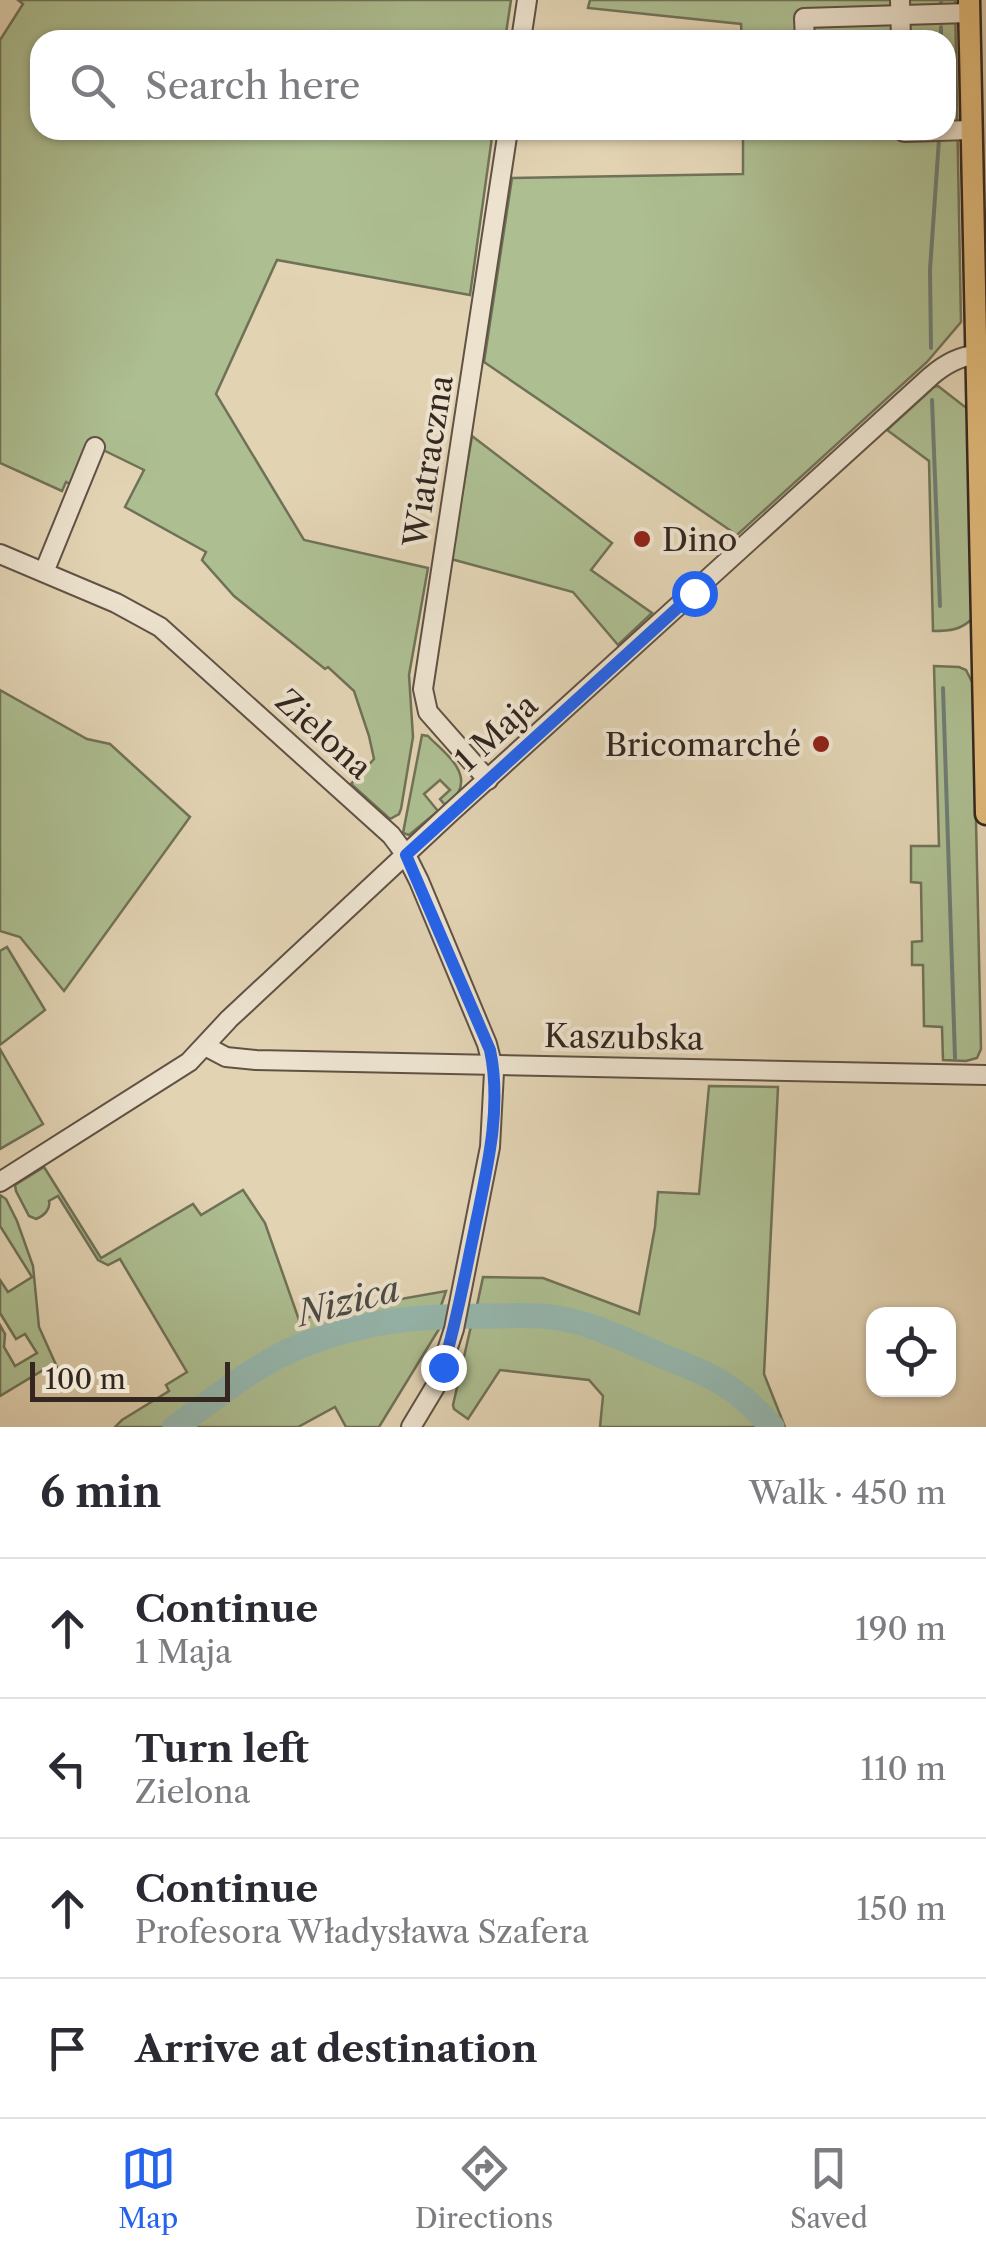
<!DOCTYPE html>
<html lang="en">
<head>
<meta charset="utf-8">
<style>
	:root { --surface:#fff; --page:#f7f7f7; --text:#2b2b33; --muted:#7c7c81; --line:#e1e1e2; --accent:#2563eb }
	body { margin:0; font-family:"Libre Caslon Text",serif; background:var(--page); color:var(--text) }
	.controls { position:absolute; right:30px; bottom:30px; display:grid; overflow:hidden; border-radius:20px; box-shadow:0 2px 8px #0004 }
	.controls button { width:90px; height:90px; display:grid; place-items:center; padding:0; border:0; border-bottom:2px solid var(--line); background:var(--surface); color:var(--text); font:50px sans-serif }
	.scale { position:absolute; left:30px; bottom:25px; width:200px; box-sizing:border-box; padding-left:10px; border:5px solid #342720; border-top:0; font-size:28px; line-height:35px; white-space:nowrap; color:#342720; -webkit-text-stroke:8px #ece2ce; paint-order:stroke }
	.stop { position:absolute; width:30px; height:30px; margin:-22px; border:8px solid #2563eb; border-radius:50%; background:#fff }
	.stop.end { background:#2563eb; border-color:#fff; box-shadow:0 2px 10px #0008 }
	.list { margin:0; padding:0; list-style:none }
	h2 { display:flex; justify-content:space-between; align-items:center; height:130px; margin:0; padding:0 40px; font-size:42px }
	h2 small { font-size:32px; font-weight:400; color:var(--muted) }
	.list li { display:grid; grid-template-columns:65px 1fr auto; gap:30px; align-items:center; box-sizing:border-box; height:140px; padding:0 40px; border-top:2px solid var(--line) }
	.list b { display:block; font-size:38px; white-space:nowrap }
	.list p { margin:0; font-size:32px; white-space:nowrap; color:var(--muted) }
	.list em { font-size:32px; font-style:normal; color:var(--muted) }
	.icon { flex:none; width:55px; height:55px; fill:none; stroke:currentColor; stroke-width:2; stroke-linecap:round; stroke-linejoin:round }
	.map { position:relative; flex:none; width:986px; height:1427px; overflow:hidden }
	.search { position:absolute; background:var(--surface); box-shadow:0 2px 8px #0004; left:30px; right:30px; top:30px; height:110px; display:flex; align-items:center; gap:25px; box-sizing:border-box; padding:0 35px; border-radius:30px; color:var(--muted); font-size:38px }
	.sheet { height:690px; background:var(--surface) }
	nav { display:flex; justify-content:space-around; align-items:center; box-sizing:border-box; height:140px; border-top:2px solid var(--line); background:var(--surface); font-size:28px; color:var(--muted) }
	nav a { display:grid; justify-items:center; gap:5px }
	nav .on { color:var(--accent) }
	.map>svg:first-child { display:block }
</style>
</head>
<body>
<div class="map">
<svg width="986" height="1427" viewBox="0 0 986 1427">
	<rect width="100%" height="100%" fill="#e2d3b3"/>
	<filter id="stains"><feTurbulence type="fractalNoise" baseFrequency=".002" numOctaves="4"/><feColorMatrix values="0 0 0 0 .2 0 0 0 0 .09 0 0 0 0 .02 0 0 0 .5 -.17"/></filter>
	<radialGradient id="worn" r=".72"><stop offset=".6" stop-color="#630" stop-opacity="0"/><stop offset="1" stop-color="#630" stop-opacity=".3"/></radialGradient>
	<!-- green -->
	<g fill="#adbe91" stroke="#707258" stroke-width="2.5">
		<polygon points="18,0 511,0 505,40 40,40 40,130 493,130 470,295 277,260 216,394 304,540 428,568 409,675 413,737 401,809 399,814 390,819 351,784 374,759 369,736 354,691 328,667 325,669 234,596 202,560 206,552 125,507 144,470 99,448 72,485 66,482 62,491 0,463 0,40 23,4"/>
		<polygon points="590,0 955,0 961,322 927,362 737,535 484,362 512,178 743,174 743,130 946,130 946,40 742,40 741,24 588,8"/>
		<path d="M 938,386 L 965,407 L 971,409 L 973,618 C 961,630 950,631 933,631 L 929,461 L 887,430 L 934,387 Z"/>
		<polygon points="472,436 612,543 591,570 652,613 618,645 573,592 451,559"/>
		<polygon points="934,666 959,667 966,670 973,684 981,1049 977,1058 966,1061 943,1060 942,1027 924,1026 923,965 912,965 912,942 922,941 921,883 911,882 911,846 939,846"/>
		<polygon points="0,690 87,739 110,744 190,817 64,991 20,937 0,931"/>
		<path d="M 422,735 L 428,736 C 441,750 471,770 458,793 C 455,798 449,801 445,805 L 440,799 L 450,790 L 440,780 L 424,794 L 438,811 L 409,835 L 403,833 Z"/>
		<polygon points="7,947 45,1010 0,1045 0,951"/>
		<polygon points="0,1049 43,1124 0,1149"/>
		<polygon points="709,1086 778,1087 764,1374 785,1427 780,1427 749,1394 729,1377 631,1335 572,1313 544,1310 476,1310 483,1277 543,1278 639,1314 655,1227 658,1192 699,1194"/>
		<path d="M 44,1167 L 101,1258 L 193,1204 L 201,1215 L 243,1190 L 265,1223 L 299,1320 L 327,1312 L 446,1291 L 439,1312 L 405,1313 L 347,1325 L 290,1341 L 267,1353 L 167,1427 L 115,1427 L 122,1420 L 169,1391 L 166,1385 L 187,1372 L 120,1259 L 108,1265 L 98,1260 L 58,1196 L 49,1201 C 51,1209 44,1216 36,1219 L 29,1216 L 16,1191 L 15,1185 Z"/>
		<polygon points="0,1195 6,1199 17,1221 33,1266 39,1327 57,1367 55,1373 50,1377 45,1369 0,1396 0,1325 5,1334 4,1347 15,1366 37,1353 25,1334 16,1339 0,1313 0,1280 8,1292 32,1277 0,1226"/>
		<path d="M 440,1320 L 439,1329 L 379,1427 L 346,1427 L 335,1407 L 298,1427 L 184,1427 C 214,1406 243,1381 274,1363 C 319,1336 387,1320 440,1320 Z"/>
		<polygon points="481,1323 542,1323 589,1332 715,1385 744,1406 764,1427 600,1427 603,1396 589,1380 500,1370 468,1419 454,1409 453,1405 471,1326 481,1326"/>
	</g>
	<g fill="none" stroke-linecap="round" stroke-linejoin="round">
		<!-- stream -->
		<g stroke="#6e7d75" stroke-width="4">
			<polyline points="941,0 941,3"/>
			<polyline points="941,40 941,27"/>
			<polyline points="931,348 930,270 939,139"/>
			<polyline points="932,400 940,606"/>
			<polyline points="943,688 955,1058"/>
		</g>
		<!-- river -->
		<path stroke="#95b7ae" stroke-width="25" d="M 175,1427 C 216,1398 256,1363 303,1345 C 369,1319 420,1316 490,1316 C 512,1316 536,1314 558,1318 C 592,1323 626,1341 658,1354 C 710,1375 734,1383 772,1427"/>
		<!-- minor casing -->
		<g stroke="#605245" stroke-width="22">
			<g id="minor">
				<polyline points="900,0 901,40"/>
				<polyline points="521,40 527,0"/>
				<polyline points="805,40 804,18 969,13"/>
				<polyline points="904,132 971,130"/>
				<polyline points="0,554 116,603 160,627 391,835 406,855 419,881 487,1044 494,1072 490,1147 454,1329 435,1387 411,1427"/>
				<polyline points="44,572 95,447"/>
				<polyline points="488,780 428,712 423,689 508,130"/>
				<polyline points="205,1046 226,1057 256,1060 986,1075"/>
				<path d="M 0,1182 L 189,1062 L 229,1019 L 449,814 L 931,376 C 944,365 959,356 976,355"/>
			</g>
		</g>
		<!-- major casing -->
		<g stroke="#342720" stroke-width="25">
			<polyline id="major" points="969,0 986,814"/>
		</g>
		<!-- minor -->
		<use href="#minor" stroke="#ece2ce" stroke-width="18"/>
		<!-- major -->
		<use href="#major" stroke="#e1ba7a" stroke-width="20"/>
	</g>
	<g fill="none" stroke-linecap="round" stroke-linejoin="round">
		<!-- route -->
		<path stroke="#2563eb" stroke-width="12" d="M 443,1367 C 456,1324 464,1280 473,1237 C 485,1177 503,1111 490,1050 L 406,855 L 694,593"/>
	</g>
	<!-- markers -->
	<g fill="#8f2418" stroke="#ece2ce" stroke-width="4">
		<circle cx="642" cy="539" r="10"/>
		<circle cx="821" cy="744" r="10"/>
	</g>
	<g text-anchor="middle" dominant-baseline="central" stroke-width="8" stroke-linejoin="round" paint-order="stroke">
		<!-- street labels -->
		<g font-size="32" fill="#342720" stroke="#ece2ce">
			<text transform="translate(428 461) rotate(-81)">Wiatraczna</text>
			<text transform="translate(496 732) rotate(-42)">1 Maja</text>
			<text transform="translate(324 734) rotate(42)">Zielona</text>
			<text transform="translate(624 1037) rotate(1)">Kaszubska</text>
		</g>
		<!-- poi labels -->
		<g font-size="32" fill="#342720" stroke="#ece2ce" text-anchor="start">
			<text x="662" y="539">Dino</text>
			<text x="801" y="744" text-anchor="end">Bricomarché</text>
		</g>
		<!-- water labels -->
		<g font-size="35" font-style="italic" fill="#4c4b44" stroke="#ece2ce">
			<text transform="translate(348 1301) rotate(-15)">Nizica</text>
		</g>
	</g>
	<rect width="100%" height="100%" filter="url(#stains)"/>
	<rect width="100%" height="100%" fill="url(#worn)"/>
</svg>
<div class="controls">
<button><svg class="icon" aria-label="locate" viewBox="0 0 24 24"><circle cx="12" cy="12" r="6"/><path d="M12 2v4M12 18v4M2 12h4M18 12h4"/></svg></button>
</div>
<div class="scale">100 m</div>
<div class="stop" style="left:694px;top:593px"></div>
<div class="stop end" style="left:443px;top:1367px"></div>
<div class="search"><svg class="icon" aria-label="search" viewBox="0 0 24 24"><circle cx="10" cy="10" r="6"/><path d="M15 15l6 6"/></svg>Search here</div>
</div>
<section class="sheet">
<h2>6 min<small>Walk · 450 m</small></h2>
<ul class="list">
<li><svg class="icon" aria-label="ahead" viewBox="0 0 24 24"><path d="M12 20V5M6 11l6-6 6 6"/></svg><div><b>Continue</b><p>1 Maja</p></div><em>190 m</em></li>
<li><svg class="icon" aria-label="left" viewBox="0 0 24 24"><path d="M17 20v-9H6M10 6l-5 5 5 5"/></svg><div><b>Turn left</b><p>Zielona</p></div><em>110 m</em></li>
<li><svg class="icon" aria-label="ahead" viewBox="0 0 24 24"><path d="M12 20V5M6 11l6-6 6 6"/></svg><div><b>Continue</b><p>Profesora Władysława Szafera</p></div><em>150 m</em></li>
<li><svg class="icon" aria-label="arrive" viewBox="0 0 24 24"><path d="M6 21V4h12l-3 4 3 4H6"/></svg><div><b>Arrive at destination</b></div></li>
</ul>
</section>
<nav>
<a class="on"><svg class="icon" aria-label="map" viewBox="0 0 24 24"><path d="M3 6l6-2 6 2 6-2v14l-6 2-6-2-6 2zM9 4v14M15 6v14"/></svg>Map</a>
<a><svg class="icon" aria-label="directions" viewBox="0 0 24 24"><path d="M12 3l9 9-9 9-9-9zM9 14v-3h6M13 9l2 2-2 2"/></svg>Directions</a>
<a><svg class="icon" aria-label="saved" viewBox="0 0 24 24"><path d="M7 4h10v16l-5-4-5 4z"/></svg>Saved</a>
</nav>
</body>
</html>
